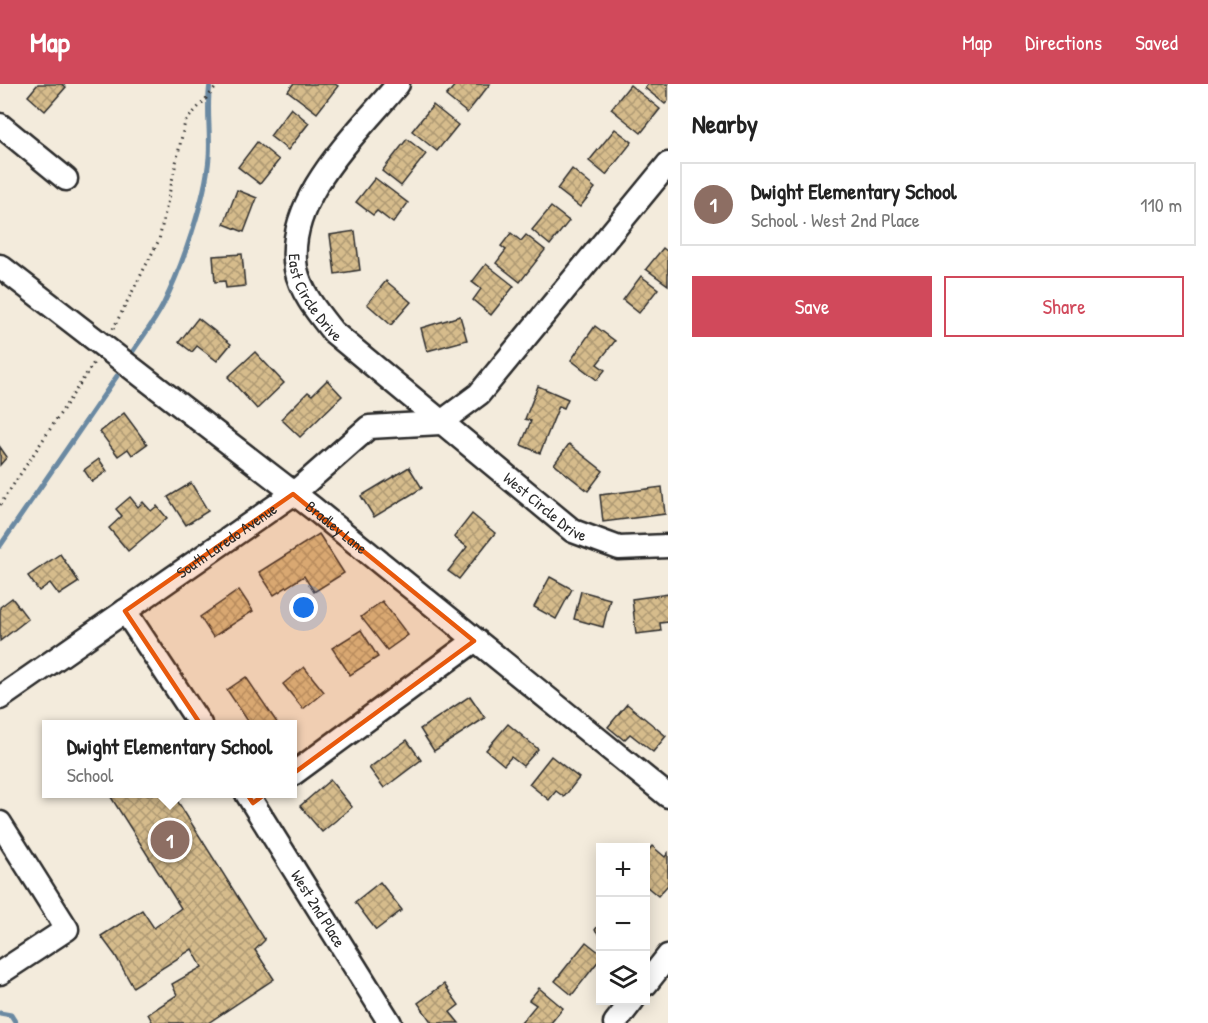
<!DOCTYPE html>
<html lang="en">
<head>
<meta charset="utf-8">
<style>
	:root { --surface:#fff; --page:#f2f2f2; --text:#222; --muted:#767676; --line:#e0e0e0; --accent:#d1495b }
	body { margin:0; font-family:"Patrick Hand",sans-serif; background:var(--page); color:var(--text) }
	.controls { position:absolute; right:18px; bottom:18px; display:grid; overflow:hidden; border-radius:0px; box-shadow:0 3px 15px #0003 }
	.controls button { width:54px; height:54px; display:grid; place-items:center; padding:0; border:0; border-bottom:2px solid var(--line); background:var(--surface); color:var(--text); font:30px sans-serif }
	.you { position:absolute; left:304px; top:524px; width:21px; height:21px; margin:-15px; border:4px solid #fff; border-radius:50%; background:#1a73e8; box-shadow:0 0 0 9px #1a73e833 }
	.badge { display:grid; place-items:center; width:39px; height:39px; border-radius:50%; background:var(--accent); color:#fff; font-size:20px; font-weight:700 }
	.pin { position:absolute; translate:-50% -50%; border:3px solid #fff; box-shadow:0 2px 6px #0006 }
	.popup { position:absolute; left:42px; top:636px; width:255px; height:78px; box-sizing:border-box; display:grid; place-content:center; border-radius:0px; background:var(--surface); filter:drop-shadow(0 2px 4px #0005); font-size:20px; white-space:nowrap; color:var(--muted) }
	.popup b { font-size:22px; color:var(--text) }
	.popup::after { content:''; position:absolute; left:50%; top:100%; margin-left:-12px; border:12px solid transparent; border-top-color:var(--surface) }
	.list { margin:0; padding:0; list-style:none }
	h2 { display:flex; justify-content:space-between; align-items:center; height:78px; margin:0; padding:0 24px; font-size:26px }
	h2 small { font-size:20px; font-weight:400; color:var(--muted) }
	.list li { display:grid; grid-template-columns:39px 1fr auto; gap:18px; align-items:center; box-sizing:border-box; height:84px; margin:0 12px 12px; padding:0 12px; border:2px solid var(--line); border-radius:0px }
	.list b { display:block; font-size:22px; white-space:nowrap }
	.list p { margin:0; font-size:20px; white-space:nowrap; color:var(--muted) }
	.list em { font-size:20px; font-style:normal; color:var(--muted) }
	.actions { display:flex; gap:12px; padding:18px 24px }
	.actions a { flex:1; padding:14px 0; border:2px solid var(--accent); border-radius:0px; text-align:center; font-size:21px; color:var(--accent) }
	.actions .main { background:var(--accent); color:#fff }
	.icon { flex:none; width:33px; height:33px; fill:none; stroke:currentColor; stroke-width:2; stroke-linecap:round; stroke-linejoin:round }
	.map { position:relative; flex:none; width:668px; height:939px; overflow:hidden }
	header { display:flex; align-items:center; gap:36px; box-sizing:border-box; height:84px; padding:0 30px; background:var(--accent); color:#fff }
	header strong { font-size:28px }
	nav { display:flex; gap:33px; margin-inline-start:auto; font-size:21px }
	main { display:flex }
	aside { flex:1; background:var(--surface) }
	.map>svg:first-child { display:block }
</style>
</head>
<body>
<header>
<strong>Map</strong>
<nav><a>Map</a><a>Directions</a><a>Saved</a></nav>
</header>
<main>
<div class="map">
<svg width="668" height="939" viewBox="0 0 668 939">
	<defs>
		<pattern id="building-cross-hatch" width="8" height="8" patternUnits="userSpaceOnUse" patternTransform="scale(1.5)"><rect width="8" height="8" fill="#d6bc8c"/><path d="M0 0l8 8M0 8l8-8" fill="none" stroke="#ae9973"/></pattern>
	</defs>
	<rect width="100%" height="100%" fill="#f3ebdc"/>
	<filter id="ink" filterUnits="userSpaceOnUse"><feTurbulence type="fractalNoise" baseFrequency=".0167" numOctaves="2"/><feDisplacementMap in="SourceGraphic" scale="12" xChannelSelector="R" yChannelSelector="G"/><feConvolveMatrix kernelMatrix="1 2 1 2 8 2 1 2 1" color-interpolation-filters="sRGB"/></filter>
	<g filter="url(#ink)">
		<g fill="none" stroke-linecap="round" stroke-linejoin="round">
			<!-- stream -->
			<g stroke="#6a89a2" stroke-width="5">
				<path d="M 133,267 C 143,252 155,237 163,221 C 182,183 206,114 209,73 C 211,48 206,25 210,0"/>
				<polyline points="0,462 117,292"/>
				<polyline points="0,929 11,931 16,939"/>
			</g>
		</g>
		<!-- building -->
		<g fill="url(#building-cross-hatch)" stroke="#2b2b2b" stroke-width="1.5">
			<polygon points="38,0 62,0 66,3 45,27 28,12"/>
			<polygon points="293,0 335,0 338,2 317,29 288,7"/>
			<polygon points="456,0 490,0 467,29 446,12"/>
			<polygon points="648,0 668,0 668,17 665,20 645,4"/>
			<polygon points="630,1 660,25 641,49 611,25"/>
			<polygon points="433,21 458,41 437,67 412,47"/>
			<polygon points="291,24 309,39 288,66 270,52"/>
			<polygon points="615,45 632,58 606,91 589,77"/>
			<polygon points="407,55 426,70 401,102 382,87"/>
			<polygon points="257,58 279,76 260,100 238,83"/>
			<polygon points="572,85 595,104 580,123 557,105"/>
			<polygon points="375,94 408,119 393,139 377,127 373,131 356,118"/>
			<polygon points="237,106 257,114 244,148 224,140"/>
			<polygon points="551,123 569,137 550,161 532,146"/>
			<polygon points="355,147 360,186 335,190 330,151"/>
			<polygon points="511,149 521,157 526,151 545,166 520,198 496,179 506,166 501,162"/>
			<polygon points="663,164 668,168 668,201 646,185"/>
			<polygon points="242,170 245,202 226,204 225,197 215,198 213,172"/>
			<polygon points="486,180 514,202 491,231 473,216 481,205 472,198"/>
			<polygon points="641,192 658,205 639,229 623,216"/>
			<polygon points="386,197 411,218 391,241 367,220"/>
			<polygon points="460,232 467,256 427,267 421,244"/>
			<polygon points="198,234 231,260 217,277 197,262 192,268 179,258"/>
			<polygon points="595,242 615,257 597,280 605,286 597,296 571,276"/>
			<polygon points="255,268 284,299 257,325 228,293"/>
			<polygon points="327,296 342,312 300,353 281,335 308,308 312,311"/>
			<polygon points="538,302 568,315 564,324 559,322 540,369 521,361 531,337 525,335"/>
			<polygon points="124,329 147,360 132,371 128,365 118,372 100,348"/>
			<polygon points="569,360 603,387 588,407 554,380"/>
			<polygon points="0,363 7,373 0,381"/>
			<polygon points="99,375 107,387 92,398 84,386"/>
			<polygon points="409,383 422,404 374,433 361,412"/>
			<polygon points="191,399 208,427 186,441 168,413"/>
			<polygon points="662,403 665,430 603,438 600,411"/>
			<polygon points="130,413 138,423 143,418 151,427 157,422 167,434 128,467 109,444 122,432 116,425"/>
			<polygon points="472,430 495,449 459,495 448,487 467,463 454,453"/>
			<polygon points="319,450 344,489 314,508 304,492 274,511 259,488"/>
			<polygon points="60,470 79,498 59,511 50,499 39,507 28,492"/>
			<polygon points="550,493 572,505 556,535 534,523"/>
			<polygon points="239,506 253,527 213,553 200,533"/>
			<polygon points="581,507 610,515 603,543 574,535"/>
			<polygon points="668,510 668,538 660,539 661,547 636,550 632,515"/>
			<polygon points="12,514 28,535 0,557 0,523"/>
			<polygon points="382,517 408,551 387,566 361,533"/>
			<polygon points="361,546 378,573 350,591 332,564"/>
			<polygon points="304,583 324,608 303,625 283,600"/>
			<polygon points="246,593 278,640 250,640 227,606"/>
			<polygon points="470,612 485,634 434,667 420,645"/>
			<polygon points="627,620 666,652 653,668 630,650 624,656 608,643"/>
			<polygon points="508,640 538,665 523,682 511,673 504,681 486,666"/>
			<polygon points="407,656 421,676 384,704 369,684"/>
			<polygon points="551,672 579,694 564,713 556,707 549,716 529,700"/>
			<polygon points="330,696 352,723 322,748 300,722"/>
			<polygon points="109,710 173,710 265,856 255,866 274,895 208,939 153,939 148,930 177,911 172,900 202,883 192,865 133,903 115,871 101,852 142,826 154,844 181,824"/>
			<polygon points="652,762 665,773 668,769 668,801 658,812 646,802 646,769"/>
			<polygon points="380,798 402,826 376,846 355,818"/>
			<polygon points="600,839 600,851 595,846"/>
			<polygon points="586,858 600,869 600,875 572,911 555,897"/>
			<polygon points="444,900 459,921 450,928 459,939 432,939 418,919"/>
			<polygon points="539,904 563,924 551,939 521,939 536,921 529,916"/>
		</g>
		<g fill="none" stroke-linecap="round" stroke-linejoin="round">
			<!-- minor casing -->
			<g stroke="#2b2b2b" stroke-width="27">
				<g id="minor">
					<path id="s1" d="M 398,0 C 357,50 284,115 296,185 C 301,209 318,229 333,248 L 573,447 L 619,464 L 668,462"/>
					<polyline points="0,41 66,95"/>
					<path id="s2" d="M 0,182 L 313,424 L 668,712"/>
					<polyline points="125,527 200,640"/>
					<path id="s3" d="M 0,614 L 293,410 L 369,343 L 440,339 L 479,310 L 668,80"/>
					<polyline points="293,690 474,557"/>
					<path id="s4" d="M 247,710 L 390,939"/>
					<polyline points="0,739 67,845 0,889"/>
					<polyline points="646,900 668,872"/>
					<polyline points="615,939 633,916"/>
				</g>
			</g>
			<!-- path -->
			<g stroke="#2b2b2b" stroke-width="3" stroke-dasharray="1.5 4.5" stroke-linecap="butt">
				<polyline points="113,245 159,156 185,38 219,0"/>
				<polyline points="0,421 95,277"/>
			</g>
			<!-- minor -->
			<use href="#minor" stroke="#fff" stroke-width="22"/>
		</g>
	</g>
	<!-- marked area -->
	<path fill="#e8590c" fill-opacity="0.2" stroke="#e8590c" stroke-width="4.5" stroke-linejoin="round" d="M 293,410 L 474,557 L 253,719 L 125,527 Z"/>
	<g text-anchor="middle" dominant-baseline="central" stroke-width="4.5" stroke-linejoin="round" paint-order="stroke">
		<!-- street labels -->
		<g font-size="16" fill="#2b2b2b" stroke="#fff">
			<text stroke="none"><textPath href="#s1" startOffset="252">East Circle Drive</textPath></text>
			<text stroke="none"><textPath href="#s1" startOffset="567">West Circle Drive</textPath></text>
			<text stroke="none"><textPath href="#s2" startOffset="426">Bradley Lane</textPath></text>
			<text stroke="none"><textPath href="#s3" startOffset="276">South Laredo Avenue</textPath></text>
			<text stroke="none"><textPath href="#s4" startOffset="135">West 2nd Place</textPath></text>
		</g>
	</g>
</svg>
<div class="controls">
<button>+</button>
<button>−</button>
<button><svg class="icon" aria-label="layers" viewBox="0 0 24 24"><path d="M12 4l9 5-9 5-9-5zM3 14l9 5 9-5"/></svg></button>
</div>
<div class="you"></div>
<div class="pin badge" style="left:170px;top:756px;background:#8d6e63">1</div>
<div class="popup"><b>Dwight Elementary School</b>School</div>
</div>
<aside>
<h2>Nearby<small></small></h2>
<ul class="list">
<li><span class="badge" style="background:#8d6e63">1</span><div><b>Dwight Elementary School</b><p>School · West 2nd Place</p></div><em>110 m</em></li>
</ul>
<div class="actions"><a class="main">Save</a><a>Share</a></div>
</aside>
</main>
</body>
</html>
